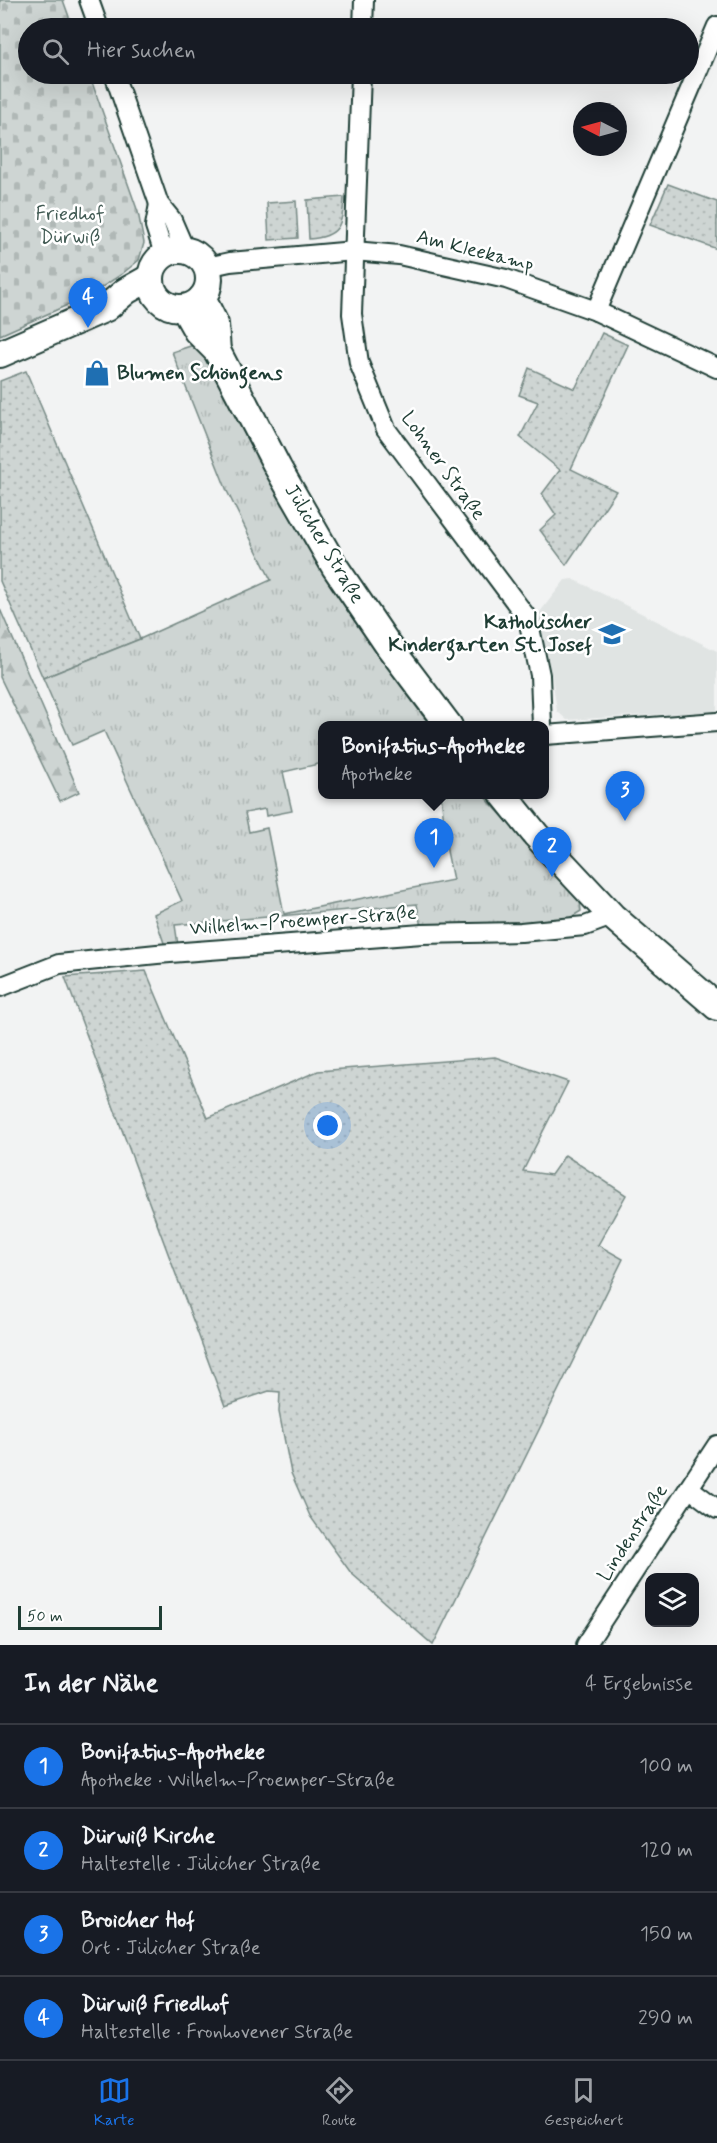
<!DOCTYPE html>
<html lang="de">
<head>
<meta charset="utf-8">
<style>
	:root { --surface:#171b24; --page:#20242c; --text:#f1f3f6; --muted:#9ea1a6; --line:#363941; --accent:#1a73e8 }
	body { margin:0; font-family:Mynerve,sans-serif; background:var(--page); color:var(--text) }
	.controls { position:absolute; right:18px; bottom:18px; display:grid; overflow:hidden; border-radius:12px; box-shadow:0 6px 24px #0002 }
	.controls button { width:54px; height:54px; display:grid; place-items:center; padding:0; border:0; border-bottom:2px solid var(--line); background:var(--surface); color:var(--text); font:30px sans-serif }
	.compass { position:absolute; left:573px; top:102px; width:54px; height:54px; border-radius:50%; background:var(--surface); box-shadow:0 6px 24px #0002; rotate:276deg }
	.scale { position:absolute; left:18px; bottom:15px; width:144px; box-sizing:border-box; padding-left:6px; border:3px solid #1f3d34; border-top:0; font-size:16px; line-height:21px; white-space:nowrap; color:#1f3d34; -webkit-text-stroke:4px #fff; paint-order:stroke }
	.you { position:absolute; left:328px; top:1126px; width:21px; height:21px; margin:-15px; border:4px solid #fff; border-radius:50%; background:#1a73e8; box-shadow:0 0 0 9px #1a73e833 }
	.badge { display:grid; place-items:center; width:39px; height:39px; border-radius:50%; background:var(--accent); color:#fff; font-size:20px; font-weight:700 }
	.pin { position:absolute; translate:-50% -50px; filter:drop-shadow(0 2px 3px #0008) }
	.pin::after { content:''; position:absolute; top:32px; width:21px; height:18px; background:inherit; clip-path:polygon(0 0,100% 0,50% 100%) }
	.popup { position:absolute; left:318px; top:721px; width:231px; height:78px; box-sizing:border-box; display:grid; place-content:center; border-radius:12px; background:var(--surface); filter:drop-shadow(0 2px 4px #0005); font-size:20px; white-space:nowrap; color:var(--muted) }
	.popup b { font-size:22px; color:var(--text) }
	.popup::after { content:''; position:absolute; left:50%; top:100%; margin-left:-12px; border:12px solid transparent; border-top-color:var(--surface) }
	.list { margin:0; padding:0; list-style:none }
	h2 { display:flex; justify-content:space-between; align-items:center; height:78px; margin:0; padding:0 24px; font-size:26px }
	h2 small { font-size:20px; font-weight:400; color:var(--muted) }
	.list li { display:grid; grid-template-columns:39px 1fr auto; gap:18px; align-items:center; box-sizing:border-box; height:84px; padding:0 24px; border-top:2px solid var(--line) }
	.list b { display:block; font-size:22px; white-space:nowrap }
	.list p { margin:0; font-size:20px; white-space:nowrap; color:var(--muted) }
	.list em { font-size:20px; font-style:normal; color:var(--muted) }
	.icon { flex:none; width:33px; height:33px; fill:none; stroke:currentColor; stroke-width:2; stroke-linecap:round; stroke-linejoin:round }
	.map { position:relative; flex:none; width:717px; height:1645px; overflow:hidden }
	.search { position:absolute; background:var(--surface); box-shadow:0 6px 24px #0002; left:18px; right:18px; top:18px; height:66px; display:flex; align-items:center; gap:15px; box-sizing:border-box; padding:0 21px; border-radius:33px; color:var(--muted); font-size:22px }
	.sheet { height:414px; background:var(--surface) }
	nav { display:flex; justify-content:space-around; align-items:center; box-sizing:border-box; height:84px; border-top:2px solid var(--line); background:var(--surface); font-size:16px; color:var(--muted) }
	nav a { display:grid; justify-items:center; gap:3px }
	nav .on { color:var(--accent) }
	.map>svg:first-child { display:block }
</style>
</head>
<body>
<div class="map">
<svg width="717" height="1645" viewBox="0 0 717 1645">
	<defs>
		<pattern id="grass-dots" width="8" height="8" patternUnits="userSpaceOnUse" patternTransform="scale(1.5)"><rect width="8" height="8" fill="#ced5d3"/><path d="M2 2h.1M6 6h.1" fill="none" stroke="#b0b8b6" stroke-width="1.8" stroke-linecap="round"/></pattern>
		<pattern id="forest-firs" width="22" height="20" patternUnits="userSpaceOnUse" patternTransform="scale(1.5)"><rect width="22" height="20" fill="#ced5d3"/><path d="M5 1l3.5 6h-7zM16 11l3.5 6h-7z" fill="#b0b8b6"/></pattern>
		<pattern id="cemetery-stones" width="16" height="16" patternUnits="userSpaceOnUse" patternTransform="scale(1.5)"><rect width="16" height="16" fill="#ced5d3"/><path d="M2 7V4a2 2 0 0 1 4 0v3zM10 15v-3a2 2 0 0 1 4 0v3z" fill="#b0b8b6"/></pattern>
		<pattern id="park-tufts" width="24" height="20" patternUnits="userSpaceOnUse" patternTransform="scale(1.5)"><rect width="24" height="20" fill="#ced5d3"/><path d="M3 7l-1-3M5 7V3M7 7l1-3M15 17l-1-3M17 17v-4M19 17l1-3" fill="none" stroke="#b0b8b6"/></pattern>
	</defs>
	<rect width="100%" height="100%" fill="#f2f3f3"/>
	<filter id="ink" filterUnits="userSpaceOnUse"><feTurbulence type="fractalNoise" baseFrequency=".0167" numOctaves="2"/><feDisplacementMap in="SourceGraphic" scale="12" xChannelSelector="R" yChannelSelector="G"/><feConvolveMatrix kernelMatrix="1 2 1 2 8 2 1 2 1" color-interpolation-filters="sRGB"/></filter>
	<g filter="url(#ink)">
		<!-- built -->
		<polygon fill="#e0e4e3" points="573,579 717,651 717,711 567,720 557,711 552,676 536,617 565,580"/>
		<!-- grass -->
		<g fill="url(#grass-dots)" stroke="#768984" stroke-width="1.5">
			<polygon points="668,184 717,202 717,249 650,225"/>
			<path d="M 344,197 C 343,225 339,237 309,239 L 307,200 Z"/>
			<polygon points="296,201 298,238 269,240 267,203"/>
			<polygon points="602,333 628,345 571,469 616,491 566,565 540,530 556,515 542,494 560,470 520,437 538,402 519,395 529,368 575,389"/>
			<polygon points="26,371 140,639 43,678 0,581 0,381"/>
			<polygon points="146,971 208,1118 318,1071 495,1057 568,1082 523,1171 551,1175 565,1155 626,1195 598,1245 623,1259 433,1645 351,1573 310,1516 291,1473 279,1412 280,1392 269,1391 225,1406 65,977"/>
		</g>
		<!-- forest -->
		<polygon fill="url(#forest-firs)" stroke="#768984" stroke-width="1.5" points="0,609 79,792 60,801 0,677"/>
		<!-- cemetery -->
		<polygon fill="url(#cemetery-stones)" stroke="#768984" stroke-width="1.5" points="0,0 63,0 73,28 28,28 28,74 89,74 138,212 144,243 139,260 122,274 90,295 0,335"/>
		<!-- park -->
		<path fill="url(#park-tufts)" stroke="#768984" stroke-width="1.5" d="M 197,344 L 208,360 C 245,433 282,506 325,576 C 358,628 394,677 430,725 L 323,726 L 323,763 L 283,772 L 292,811 L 266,816 L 265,809 L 245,813 L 249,832 L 267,828 L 284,914 L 453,880 L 447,851 L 441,794 L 483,795 L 580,901 L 581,911 L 568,919 L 421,928 L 417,904 L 175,925 L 178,945 L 165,946 L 154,914 L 182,901 L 104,731 L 72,745 L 43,678 L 140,639 L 271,580 L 227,491 L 172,352 Z"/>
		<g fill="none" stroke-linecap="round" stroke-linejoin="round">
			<!-- street casing -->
			<g stroke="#1f3d34" stroke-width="22">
				<g id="street">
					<polyline points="89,0 99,28"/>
					<polyline points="363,28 364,0"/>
					<polyline points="114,74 159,204 172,220 185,250"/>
					<polyline points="361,74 352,314 359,363 386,429 528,619 540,675 542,726"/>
					<polyline points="159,204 155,226 164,254"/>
					<polyline points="207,267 230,262 354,251 399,255 506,279 596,311 717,368"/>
					<polyline points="596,311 717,26"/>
					<polyline points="545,735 717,722"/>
					<polyline points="0,987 59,964 157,954 422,934 521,932 585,926 612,916"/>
					<polyline points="689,1488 717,1509"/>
					<polyline points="586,1645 717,1445"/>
				</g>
			</g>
			<!-- secondary casing -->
			<g stroke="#1f3d34" stroke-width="30">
				<g id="secondary">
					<circle cx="180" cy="279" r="29"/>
					<polyline points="202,298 215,324 217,351"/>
					<polyline points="184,308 197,331 217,351 278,468 335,567 388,645 449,726"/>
					<polyline points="0,354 106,308 126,291 151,277"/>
					<polyline points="503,794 536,835 612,916 717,1007"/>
				</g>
			</g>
			<!-- street -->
			<use href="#street" stroke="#fff" stroke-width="18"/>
			<!-- secondary -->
			<use href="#secondary" stroke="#fff" stroke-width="26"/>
		</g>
	</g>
	<!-- icons -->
	<defs>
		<g id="shop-bare" transform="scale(2.07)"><path d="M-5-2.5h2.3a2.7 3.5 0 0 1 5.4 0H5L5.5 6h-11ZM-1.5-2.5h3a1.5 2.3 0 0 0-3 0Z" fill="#1f6fb2" stroke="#fff" stroke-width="2.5" paint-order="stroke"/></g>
		<g id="school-bare" transform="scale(2.07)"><path d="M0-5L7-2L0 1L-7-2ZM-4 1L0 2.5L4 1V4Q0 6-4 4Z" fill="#1f6fb2" stroke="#fff" stroke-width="2.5" paint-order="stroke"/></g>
	</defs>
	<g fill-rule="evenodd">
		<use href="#shop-bare" x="97" y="373"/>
		<use href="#school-bare" x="612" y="634"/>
	</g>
	<g text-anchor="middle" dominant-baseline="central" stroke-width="5" stroke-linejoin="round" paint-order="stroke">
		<!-- park labels -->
		<g font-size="20" fill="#425b54" stroke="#fff">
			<text x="70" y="214">Friedhof<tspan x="70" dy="23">Dürwiß</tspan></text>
		</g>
		<!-- street labels -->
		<g font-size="20" fill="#1f3d34" stroke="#fff">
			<text transform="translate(475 251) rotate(14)">Am Kleekamp</text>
			<text transform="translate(443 466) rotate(54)">Lohner Straße</text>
			<text transform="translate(324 544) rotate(59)">Jülicher Straße</text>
			<text transform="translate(303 921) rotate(-4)">Wilhelm-Proemper-Straße</text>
			<text transform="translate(633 1533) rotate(-57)">Lindenstraße</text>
		</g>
		<!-- poi labels -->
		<g font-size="20" font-weight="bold" fill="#1f3d34" stroke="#fff" text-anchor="start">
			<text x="117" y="373">Blumen Schöngens</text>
			<text x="592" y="622" text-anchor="end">Katholischer<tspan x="592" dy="23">Kindergarten St. Josef</tspan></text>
		</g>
	</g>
</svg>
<div class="controls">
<button><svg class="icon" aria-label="layers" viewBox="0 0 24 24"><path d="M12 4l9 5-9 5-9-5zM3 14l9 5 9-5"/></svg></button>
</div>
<svg class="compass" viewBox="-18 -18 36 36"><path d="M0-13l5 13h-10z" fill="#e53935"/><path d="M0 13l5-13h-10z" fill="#9ea1a6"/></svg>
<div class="scale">50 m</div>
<div class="you"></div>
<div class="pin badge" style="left:434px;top:868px">1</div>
<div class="popup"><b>Bonifatius-Apotheke</b>Apotheke</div>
<div class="pin badge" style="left:552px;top:877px">2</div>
<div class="pin badge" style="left:625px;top:821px">3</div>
<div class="pin badge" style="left:88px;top:328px">4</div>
<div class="search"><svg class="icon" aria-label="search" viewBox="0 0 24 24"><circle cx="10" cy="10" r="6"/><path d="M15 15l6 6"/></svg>Hier suchen</div>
</div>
<section class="sheet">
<h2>In der Nähe<small>4 Ergebnisse</small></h2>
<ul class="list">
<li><span class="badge">1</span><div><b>Bonifatius-Apotheke</b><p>Apotheke · Wilhelm-Proemper-Straße</p></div><em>100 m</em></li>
<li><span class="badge">2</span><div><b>Dürwiß Kirche</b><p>Haltestelle · Jülicher Straße</p></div><em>120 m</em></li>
<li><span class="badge">3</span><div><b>Broicher Hof</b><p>Ort · Jülicher Straße</p></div><em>150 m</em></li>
<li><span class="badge">4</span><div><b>Dürwiß Friedhof</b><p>Haltestelle · Fronhovener Straße</p></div><em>290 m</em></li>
</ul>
</section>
<nav>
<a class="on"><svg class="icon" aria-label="map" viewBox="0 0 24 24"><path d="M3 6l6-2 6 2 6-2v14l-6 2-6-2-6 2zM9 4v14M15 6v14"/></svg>Karte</a>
<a><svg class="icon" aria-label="directions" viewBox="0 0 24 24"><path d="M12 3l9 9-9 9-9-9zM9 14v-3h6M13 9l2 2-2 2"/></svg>Route</a>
<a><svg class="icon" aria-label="saved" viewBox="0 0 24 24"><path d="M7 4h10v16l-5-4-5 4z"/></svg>Gespeichert</a>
</nav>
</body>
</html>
